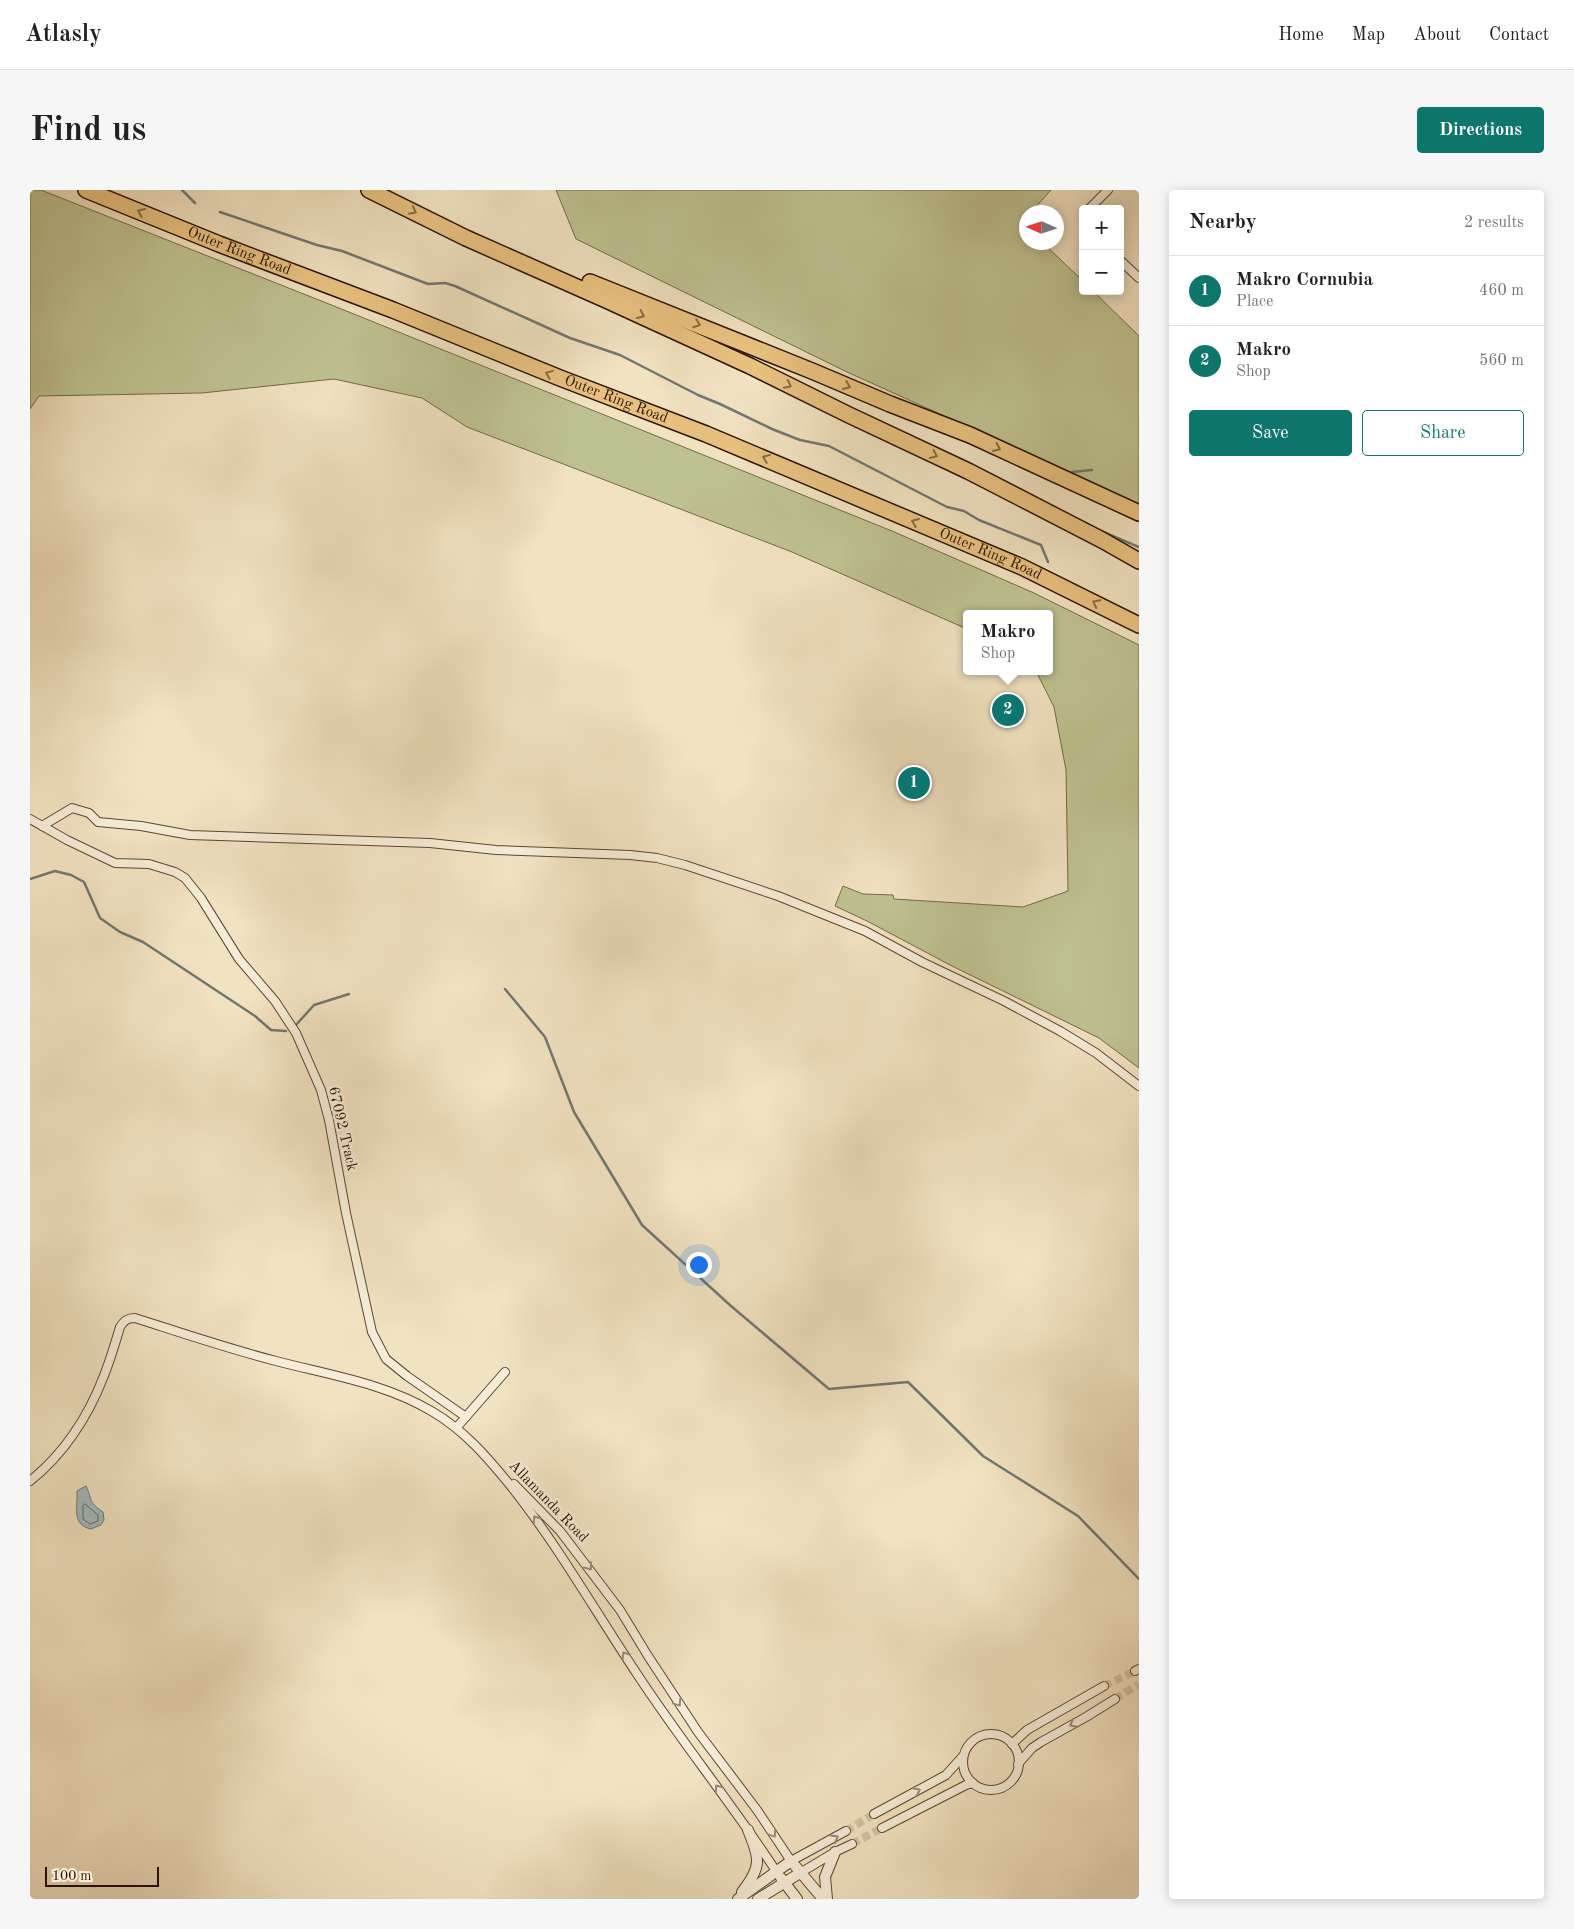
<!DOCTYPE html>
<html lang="en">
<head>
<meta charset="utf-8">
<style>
	:root { --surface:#fff; --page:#f6f6f6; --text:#202124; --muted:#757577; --line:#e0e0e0; --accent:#0f766e }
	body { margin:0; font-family:"Old Standard TT",serif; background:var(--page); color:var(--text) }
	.controls { position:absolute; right:15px; top:15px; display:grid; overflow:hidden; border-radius:5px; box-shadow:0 2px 12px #0003 }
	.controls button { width:45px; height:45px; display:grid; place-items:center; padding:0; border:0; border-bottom:1px solid var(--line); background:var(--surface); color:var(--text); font:25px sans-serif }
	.compass { position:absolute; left:989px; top:15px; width:45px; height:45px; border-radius:50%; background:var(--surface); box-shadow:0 2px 12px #0003; rotate:273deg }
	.scale { position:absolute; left:15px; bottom:12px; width:114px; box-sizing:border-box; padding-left:5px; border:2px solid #2b1301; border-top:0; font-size:14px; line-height:18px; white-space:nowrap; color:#2b1301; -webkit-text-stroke:4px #f6ecd7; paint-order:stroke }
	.you { position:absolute; left:668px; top:1074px; width:18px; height:18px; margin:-12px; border:4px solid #fff; border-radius:50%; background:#1a73e8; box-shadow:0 0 0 8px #1a73e833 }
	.badge { display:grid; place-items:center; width:32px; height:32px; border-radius:50%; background:var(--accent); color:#fff; font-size:16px; font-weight:700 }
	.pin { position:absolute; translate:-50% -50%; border:2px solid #fff; box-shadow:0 1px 5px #0006 }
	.popup { position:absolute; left:933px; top:420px; width:90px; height:65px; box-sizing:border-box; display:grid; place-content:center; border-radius:5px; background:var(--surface); filter:drop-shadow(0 1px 4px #0005); font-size:16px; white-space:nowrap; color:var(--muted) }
	.popup b { font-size:19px; color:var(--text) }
	.popup::after { content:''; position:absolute; left:50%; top:100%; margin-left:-10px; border:10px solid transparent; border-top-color:var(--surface) }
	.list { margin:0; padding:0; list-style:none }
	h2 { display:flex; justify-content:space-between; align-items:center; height:65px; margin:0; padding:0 20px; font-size:21px }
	h2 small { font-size:16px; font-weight:400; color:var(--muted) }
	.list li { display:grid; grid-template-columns:32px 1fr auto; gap:15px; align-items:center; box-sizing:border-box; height:70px; padding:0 20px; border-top:1px solid var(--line) }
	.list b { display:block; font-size:19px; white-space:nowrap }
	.list p { margin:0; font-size:16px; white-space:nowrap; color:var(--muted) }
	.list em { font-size:16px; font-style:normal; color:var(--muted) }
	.actions { display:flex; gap:10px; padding:15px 20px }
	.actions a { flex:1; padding:11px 0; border:1px solid var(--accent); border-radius:5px; text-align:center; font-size:18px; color:var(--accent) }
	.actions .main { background:var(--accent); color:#fff }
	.map { position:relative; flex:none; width:1109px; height:1709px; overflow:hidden; border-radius:5px }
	header { display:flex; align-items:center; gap:30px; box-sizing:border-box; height:70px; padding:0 25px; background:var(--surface); border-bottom:1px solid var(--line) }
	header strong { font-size:24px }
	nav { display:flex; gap:28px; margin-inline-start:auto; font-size:18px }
	.intro { display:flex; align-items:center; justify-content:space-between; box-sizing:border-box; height:120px; padding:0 30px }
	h1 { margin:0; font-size:35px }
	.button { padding:12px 22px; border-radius:5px; background:var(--accent); color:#fff; font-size:18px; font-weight:700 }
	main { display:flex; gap:30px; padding:0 30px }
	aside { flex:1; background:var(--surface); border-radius:5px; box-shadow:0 2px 12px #0003 }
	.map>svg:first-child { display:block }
</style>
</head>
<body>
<header>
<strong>Atlasly</strong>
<nav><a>Home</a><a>Map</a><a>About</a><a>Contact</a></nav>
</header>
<div class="intro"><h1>Find us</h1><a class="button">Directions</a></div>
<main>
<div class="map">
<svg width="1109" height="1709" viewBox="0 0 1109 1709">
	<rect width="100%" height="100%" fill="#f1e2c1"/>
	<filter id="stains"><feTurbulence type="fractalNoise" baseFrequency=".004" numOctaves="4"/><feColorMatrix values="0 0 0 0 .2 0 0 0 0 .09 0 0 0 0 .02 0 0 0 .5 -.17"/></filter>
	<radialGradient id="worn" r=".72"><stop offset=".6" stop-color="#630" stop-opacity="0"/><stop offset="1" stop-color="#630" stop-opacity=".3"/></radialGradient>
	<!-- green -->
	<g fill="#bec290" stroke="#746a48">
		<polygon points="0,0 11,0 304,116 862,341 1004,403 1109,455 1109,878 1069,848 922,776 837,731 805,716 813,696 833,704 863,705 864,709 993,717 1038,701 1036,580 1024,517 1006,481 1019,481 1019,424 937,424 937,439 762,362 437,237 392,208 304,189 172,203 9,206 0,219"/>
		<polygon points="526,0 1021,0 1001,22 996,22 996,28 993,32 996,36 996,52 1013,53 1053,91 1053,101 1063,101 1109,146 1109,314 817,182 546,49"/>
	</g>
	<!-- water -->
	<path fill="#a1babe" stroke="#727772" d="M 56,1296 C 63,1310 57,1311 73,1322 L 74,1330 L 71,1335 L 61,1339 C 41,1335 48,1316 47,1301 Z"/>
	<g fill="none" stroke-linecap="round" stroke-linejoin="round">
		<!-- shore -->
		<polygon stroke="#666660" stroke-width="1" points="55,1314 68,1325 68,1331 60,1334 53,1329 53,1316"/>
		<!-- stream -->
		<g stroke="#727772" stroke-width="2.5">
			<polyline points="152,0 165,13"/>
			<polyline points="190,22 287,55 312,61 398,94 415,93 425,96 540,148 590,165 668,205 690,214 742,239 770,250 799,256 917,317 934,321 949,330 1011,355 1018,372"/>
			<polyline points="1042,282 1062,280"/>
			<polyline points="1064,338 1109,357"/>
			<polyline points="0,689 25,681 41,685 54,692 70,728 90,742 113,752 225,826 241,840 256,841"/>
			<polyline points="475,799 515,847 544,922 612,1035 701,1116 799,1199 878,1192 953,1266 1048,1326 1109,1389"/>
			<polyline points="266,835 284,815 319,804"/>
		</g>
		<!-- minor-tunnel -->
		<g stroke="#d3c3a4" stroke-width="8" stroke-dasharray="8 4" stroke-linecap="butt">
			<polyline points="1074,1496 1105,1481"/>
			<polyline points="1085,1509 1109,1494"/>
			<polyline points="816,1641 844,1624"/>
			<polyline points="822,1654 852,1638"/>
		</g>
		<!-- minor casing -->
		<g stroke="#5c4731" stroke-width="10">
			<g id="minor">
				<polyline points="1059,19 1078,0"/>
				<polyline points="1090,70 1109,88"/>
				<polyline points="0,629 37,650 85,673 119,674 145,682 155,688 171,708 209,769 245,811 266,843 291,900 299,930 316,1023 342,1142 356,1169 377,1186 436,1227"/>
				<polyline points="12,636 42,618 59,623 68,632 111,636 160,645 400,653 466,660 600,665 627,668 655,675 748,706 835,741 892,772 974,811 1030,841 1066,863 1109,896"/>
				<polyline points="427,1237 475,1182"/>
				<path d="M 0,1291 C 33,1265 58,1227 73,1188 C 80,1171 85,1154 90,1137 C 94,1130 98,1128 105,1128 C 152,1143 199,1159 246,1171 C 299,1185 355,1193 403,1222 C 435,1241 457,1267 480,1295 C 527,1354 565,1421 607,1484 C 651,1551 702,1614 746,1681"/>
				<polyline points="484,1294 530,1341 590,1420 618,1466 668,1542 727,1620 761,1671 816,1641"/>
				<polyline points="1105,1481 1109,1479"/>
				<circle cx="961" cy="1572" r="28"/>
				<polyline points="982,1554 997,1540 1074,1496"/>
				<polyline points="988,1574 1002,1558 1011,1552 1056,1527 1085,1509"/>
				<polyline points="844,1624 916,1585 933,1566"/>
				<polyline points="852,1638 936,1595 943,1593"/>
				<polyline points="770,1683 805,1662 822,1654"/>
			</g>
		</g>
		<!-- tertiary casing -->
		<g stroke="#5c4731" stroke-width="12">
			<g id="tertiary">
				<polyline points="751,1688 767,1709"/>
				<path d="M 712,1702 C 732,1677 730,1668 718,1640"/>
				<polyline points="708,1709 761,1671 793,1709"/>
				<polyline points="728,1709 770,1683"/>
				<polyline points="797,1709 795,1687 805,1662"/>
			</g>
		</g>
		<!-- motorway casing -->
		<g stroke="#2b1301" stroke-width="18">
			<g id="motorway">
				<path id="s1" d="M 56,0 L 189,54 L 363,120 L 530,188 L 676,244 L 992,377 L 1109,435"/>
				<polyline points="339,0 436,48 576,110 720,176 819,225 938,281 1072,350 1109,371"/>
				<polyline points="560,92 782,181 860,214 940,245 1109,323"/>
			</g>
		</g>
		<!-- minor -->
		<use href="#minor" stroke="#f6ecd7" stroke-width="8"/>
		<!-- tertiary -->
		<use href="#tertiary" stroke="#f6ecd7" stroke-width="10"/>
		<!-- motorway -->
		<use href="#motorway" stroke="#e8c180" stroke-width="15"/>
	</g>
	<!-- one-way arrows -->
	<defs><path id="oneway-chevron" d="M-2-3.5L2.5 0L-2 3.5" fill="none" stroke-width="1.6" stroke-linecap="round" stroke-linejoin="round" transform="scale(1.25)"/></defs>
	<g stroke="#8a6a40">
		<use href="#oneway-chevron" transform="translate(383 21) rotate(27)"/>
		<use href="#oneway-chevron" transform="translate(111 22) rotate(-158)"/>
		<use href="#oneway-chevron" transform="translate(611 125) rotate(25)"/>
		<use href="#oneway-chevron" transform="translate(667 134) rotate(21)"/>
		<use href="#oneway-chevron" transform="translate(519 184) rotate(-158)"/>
		<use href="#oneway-chevron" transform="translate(758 195) rotate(27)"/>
		<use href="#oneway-chevron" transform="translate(817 196) rotate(23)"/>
		<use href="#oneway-chevron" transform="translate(967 258) rotate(25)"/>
		<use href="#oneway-chevron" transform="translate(904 265) rotate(25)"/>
		<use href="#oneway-chevron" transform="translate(736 268) rotate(-158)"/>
		<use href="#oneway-chevron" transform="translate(885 332) rotate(-157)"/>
		<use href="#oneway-chevron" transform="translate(1066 413) rotate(-153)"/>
	</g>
	<g stroke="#9b8a77">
		<use href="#oneway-chevron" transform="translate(506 1329) rotate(-125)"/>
		<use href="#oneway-chevron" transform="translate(559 1377) rotate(53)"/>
		<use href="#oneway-chevron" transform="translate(595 1465) rotate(-122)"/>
		<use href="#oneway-chevron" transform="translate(648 1513) rotate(56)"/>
		<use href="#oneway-chevron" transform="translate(1043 1534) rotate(152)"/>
		<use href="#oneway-chevron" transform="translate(688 1598) rotate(-127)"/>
		<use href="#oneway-chevron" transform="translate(887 1601) rotate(-26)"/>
		<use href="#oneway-chevron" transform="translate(743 1644) rotate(56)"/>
		<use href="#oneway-chevron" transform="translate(805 1648) rotate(-30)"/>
	</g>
	<g text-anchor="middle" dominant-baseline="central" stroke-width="5" stroke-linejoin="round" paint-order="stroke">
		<!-- street labels -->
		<g font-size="15" fill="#2b1301" stroke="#f6ecd7">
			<text stroke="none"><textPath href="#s1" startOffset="165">Outer Ring Road</textPath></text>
			<text stroke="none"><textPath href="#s1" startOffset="570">Outer Ring Road</textPath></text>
			<text stroke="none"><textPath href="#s1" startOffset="975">Outer Ring Road</textPath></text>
			<text transform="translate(312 939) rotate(77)">67092 Track</text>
			<text transform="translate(518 1312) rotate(46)">Allamanda Road</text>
		</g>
	</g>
	<rect width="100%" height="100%" filter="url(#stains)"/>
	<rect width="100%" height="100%" fill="url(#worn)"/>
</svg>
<div class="controls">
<button>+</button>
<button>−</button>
</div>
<svg class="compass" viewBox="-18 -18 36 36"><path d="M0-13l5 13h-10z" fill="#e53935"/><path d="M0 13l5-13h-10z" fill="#757577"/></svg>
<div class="scale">100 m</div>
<div class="you"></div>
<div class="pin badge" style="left:884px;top:593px">1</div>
<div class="pin badge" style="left:978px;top:520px">2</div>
<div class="popup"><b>Makro</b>Shop</div>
</div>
<aside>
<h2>Nearby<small>2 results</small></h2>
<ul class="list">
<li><span class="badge">1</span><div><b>Makro Cornubia</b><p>Place</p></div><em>460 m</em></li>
<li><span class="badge">2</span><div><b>Makro</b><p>Shop</p></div><em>560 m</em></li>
</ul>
<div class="actions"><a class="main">Save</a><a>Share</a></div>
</aside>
</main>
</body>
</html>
